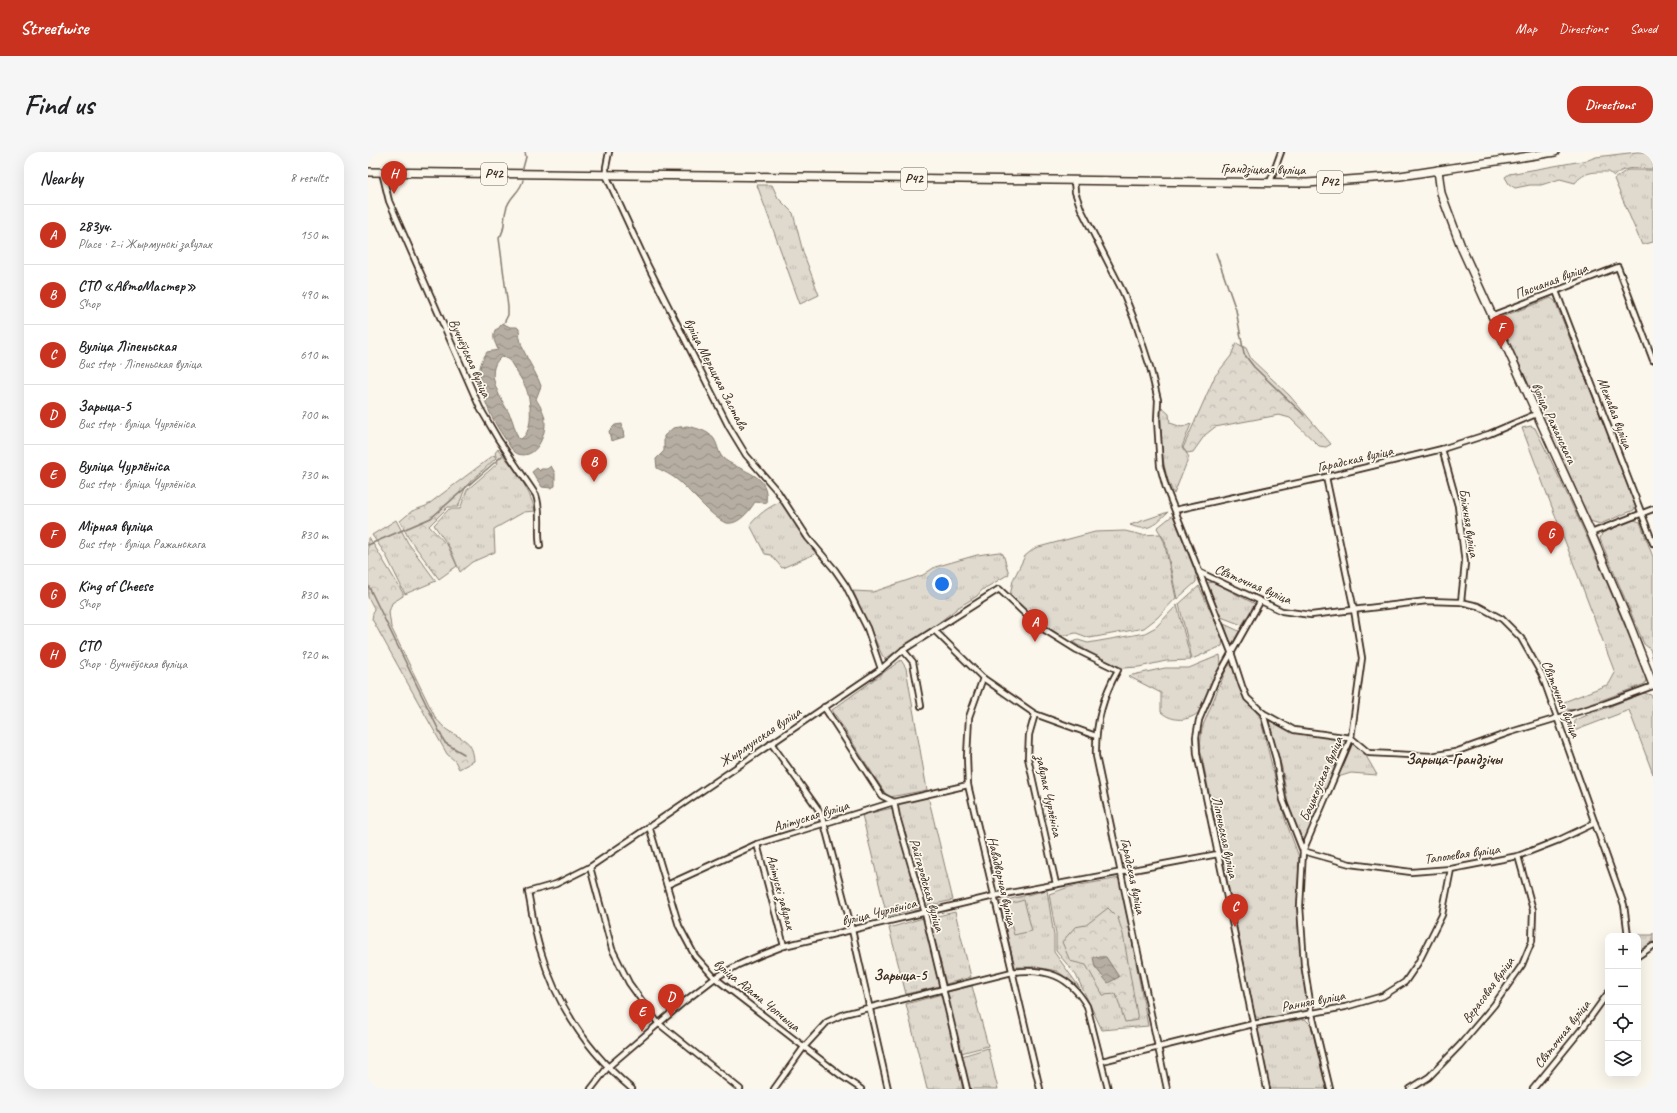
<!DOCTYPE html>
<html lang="en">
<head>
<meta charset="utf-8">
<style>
	:root { --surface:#fff; --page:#f6f6f6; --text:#202124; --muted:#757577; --line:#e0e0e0; --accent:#c8321e }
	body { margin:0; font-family:Caveat,sans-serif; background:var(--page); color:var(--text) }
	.controls { position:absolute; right:12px; bottom:12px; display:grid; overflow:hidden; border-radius:8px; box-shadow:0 4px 16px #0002 }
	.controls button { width:36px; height:36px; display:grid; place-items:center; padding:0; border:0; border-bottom:1px solid var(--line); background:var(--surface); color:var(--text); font:20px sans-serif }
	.you { position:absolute; left:574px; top:432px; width:14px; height:14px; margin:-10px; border:3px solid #fff; border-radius:50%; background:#1a73e8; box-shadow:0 0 0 6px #1a73e833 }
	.badge { display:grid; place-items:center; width:26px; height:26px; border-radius:50%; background:var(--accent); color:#fff; font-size:13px; font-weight:700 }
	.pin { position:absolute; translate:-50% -33px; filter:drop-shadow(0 1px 2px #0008) }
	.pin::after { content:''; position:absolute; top:21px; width:14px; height:12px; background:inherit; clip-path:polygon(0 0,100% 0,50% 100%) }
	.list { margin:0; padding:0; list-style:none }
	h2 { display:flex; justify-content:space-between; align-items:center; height:52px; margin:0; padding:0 16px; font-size:17px }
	h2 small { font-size:13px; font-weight:400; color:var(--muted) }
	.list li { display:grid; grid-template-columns:26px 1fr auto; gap:12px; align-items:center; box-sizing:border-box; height:60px; padding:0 16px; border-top:1px solid var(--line) }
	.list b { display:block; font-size:15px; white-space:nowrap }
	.list p { margin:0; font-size:13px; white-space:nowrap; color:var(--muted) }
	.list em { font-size:13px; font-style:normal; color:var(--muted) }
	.icon { flex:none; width:22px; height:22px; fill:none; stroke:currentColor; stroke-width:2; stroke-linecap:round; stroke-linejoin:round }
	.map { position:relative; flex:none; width:1285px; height:937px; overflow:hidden; border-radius:16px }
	header { display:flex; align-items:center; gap:24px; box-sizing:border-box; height:56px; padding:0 20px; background:var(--accent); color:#fff }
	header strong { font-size:19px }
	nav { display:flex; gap:22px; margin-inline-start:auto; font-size:14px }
	.intro { display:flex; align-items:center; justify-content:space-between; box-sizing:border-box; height:96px; padding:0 24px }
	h1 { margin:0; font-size:28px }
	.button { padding:10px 18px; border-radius:16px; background:var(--accent); color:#fff; font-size:14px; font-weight:700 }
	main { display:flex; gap:24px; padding:0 24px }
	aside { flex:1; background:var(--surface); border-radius:16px; box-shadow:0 4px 16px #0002 }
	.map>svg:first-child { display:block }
</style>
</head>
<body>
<header>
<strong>Streetwise</strong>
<nav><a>Map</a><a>Directions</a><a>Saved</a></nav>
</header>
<div class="intro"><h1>Find us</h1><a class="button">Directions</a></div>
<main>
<aside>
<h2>Nearby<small>8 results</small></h2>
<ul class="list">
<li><span class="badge">A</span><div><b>283уч.</b><p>Place · 2-і Жырмунскі завулак</p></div><em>150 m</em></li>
<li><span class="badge">B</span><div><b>СТО «АвтоМастер»</b><p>Shop</p></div><em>490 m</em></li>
<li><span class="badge">C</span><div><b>Вуліца Ліпеньская</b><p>Bus stop · Ліпеньская вуліца</p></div><em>610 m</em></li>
<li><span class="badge">D</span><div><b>Зарыца-5</b><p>Bus stop · вуліца Чурлёніса</p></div><em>700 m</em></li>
<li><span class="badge">E</span><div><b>Вуліца Чурлёніса</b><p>Bus stop · вуліца Чурлёніса</p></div><em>730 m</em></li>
<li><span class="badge">F</span><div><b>Мірная вуліца</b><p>Bus stop · вуліца Ражанскага</p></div><em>830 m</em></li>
<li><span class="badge">G</span><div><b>King of Cheese</b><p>Shop</p></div><em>830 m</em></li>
<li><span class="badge">H</span><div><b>СТО</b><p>Shop · Вучнёўская вуліца</p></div><em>920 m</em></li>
</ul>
</aside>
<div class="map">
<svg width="1285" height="937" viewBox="0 0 1285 937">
	<defs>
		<pattern id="grass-tufts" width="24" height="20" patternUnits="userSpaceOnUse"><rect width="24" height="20" fill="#dfd9ce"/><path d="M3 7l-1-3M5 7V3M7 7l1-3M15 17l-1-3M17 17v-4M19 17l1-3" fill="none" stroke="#c0bab0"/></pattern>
		<pattern id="forest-crowns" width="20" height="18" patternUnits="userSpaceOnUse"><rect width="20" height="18" fill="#dfd9ce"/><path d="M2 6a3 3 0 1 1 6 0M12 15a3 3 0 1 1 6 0" fill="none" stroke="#c0bab0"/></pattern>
		<pattern id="water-waves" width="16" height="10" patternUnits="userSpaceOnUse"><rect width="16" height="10" fill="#b6aea2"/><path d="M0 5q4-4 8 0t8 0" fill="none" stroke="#958e83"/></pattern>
	</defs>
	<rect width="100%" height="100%" fill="#fbf7ec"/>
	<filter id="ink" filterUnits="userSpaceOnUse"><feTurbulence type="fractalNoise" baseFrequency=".025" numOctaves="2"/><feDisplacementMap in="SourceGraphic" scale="8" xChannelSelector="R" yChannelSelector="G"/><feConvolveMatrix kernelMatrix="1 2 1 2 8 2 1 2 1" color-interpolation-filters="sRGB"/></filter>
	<g filter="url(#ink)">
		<!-- grass -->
		<g fill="url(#grass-tufts)" stroke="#8d8276">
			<polygon points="1259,18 1285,18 1285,90 1274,93 1246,27"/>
			<polygon points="389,33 404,33 410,46 425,61 435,100 451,143 432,152"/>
			<polygon points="1183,146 1187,149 1268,354 1266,358 1232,372 1222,369 1132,169 1136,164"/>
			<path d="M 793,255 L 801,262 L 802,271 L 814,275 L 823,272 L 814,295 L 821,305 L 806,342 C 792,316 793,284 793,255 Z"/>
			<path d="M 1163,274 L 1167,276 C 1208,358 1245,442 1278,527 L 1277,532 L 1207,558 L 1197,557 L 1188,547 L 1196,550 L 1241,532 L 1247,521 L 1154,276 Z"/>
			<path d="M 130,297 C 145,315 162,336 167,359 L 156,360 L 126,377 L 127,400 L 104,410 L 92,420 L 82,396 L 66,373 L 81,357 L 92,357 L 99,338 L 130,311 L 127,301 Z"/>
			<path d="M 412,350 L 449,399 L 447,402 L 414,416 L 403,403 L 397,402 L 382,373 C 391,362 399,356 412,350 Z"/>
			<path d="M 800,360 C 787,372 781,381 762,373 Z"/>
			<polygon points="805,363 828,422 828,430 809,447 797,389 789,376"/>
			<polygon points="28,368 40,391 68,429 37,442 18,403 4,383"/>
			<polygon points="1266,368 1272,370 1285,405 1285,508 1282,497 1276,492 1232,387 1234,381"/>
			<polygon points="757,379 774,383 792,382 796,389 808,446 789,466 776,476 722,486 708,481 693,484 671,469 642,444 645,428 657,404 667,396 727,380"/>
			<polygon points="631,400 635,402 641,422 614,438 609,444 591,455 569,472 517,507 514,503 485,439 505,440 555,423 567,415 609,403"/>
			<polygon points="845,430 887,452 874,473 853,465 839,431"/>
			<polygon points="831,434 855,486 854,494 824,507 811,452"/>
			<polygon points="809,453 823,508 798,509 771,515 755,516 727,504 705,490 710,488 720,491 777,481 788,475"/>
			<polygon points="856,472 871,479 865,491 862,489"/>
			<path d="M 852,503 L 853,511 L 832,559 C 821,570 804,570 793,560 L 793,541 L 760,524 L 797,516 L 821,516 Z"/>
			<polygon points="533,508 538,516 559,638 522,645 517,641 464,558"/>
			<polygon points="860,513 865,513 878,547 892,565 917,667 931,705 929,757 931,787 940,857 939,860 893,868 887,864 832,596 834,576"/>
			<polygon points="1276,541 1283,543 1285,547 1285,622 1261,558 1206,579 1207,568"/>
			<polygon points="902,569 929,581 978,587 936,691 933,686 920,652 914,616 901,572"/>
			<polygon points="985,590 997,602 1009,623 983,621 970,625"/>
			<polygon points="560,644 585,748 558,754 532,668 529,652"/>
			<polygon points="524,656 552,756 519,764 494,663"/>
			<polygon points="752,726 780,874 734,878 708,823 688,799 688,782 681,742 701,735"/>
			<polygon points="679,738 686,784 686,800 712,836 689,819 668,815 647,815 631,750"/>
			<polygon points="587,760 603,825 578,832 561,766"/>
			<polygon points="555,766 572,834 538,842 521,776"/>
			<polygon points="1285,781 1285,792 1270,801 1270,784 1266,783 1284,783"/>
			<polygon points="604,834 620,894 593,901 579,840"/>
			<polygon points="574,842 595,937 559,937 538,852"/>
			<polygon points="937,867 943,873 958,937 902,937 890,878 893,874"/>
			<polygon points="620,896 630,937 601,937 594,904"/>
		</g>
		<!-- forest -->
		<g fill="url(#forest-crowns)" stroke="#8d8276">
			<path d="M 1269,0 L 1285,0 L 1285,17 C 1270,17 1258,13 1246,24 L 1241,20 C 1226,20 1217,19 1207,31 L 1192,27 L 1173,33 L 1162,33 L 1147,36 L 1141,32 L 1137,25 L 1141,22 L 1220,8 L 1228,5 Z"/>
			<polygon points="868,191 878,196 883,207 921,243 963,292 958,295 951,294 922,266 911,263 847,275 837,283 825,300 819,301 815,296 847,224 863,204"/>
			<polygon points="126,303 128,306 98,334 90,355 80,355 61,374 80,394 89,414 71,427 40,385 32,369 44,359 58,354"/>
			<path d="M 1,385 L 35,441 L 35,444 L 24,451 L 21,460 L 23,475 L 68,567 C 72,570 75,575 79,578 C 95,588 105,588 106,609 L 91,617 L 87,609 L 79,602 L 4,467 L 6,456 L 0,445 L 0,386 Z"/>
			<polygon points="740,756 750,766 755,782 770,868 757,870 748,842 735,843 718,813 702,809 694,790 707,775 718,773"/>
		</g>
		<!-- pitch -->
		<polygon fill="#dfd9ce" stroke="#8d8276" points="656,748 664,779 646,783 638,753"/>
		<!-- water -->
		<g fill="url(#water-waves)" stroke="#85796d" fill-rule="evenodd">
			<path d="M 134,171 L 142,175 L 149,175 L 151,177 C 151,199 166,214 173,234 L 168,247 C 172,254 177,261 177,269 C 178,283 168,308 150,302 C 145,300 142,295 140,291 C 126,271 113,248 112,223 C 111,214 114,208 119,200 L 130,198 C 127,189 124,188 127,178 L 131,176 ZM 133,205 L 138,206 L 142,209 C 147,218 154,227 158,236 C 163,249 166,279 153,287 L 150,286 C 147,279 146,272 143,265 C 135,249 114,221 133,205 Z"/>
			<polygon points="254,272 256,285 243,289 241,279 247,273"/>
			<path d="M 319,274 C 328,276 341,279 346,287 C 350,293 350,301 355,306 C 358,309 362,311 366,313 C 385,323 401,326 398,351 L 387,350 C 382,358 371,373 359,371 C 349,370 324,341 315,333 C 307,325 299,321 289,316 L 288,307 L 296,299 L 296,284 L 305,276 Z"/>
			<polygon points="183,314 187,321 187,334 183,336 174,335 164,320 169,316 172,319 173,317 179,317"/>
			<polygon points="725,805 738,805 751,825 740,831 727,815"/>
		</g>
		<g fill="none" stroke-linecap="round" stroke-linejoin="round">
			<!-- stream -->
			<g stroke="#85796d" stroke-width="1.5">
				<polyline points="155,16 158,5 157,0"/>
				<polyline points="848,101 868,158 876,202 886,215 936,263"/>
				<path d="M 136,171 L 140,163 L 140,155 L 131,86 C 138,78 135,68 138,58 C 140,45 153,40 155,28"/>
				<polyline points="0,393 63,366 134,304"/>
				<polyline points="0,433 77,591 96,602"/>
			</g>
			<!-- street casing -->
			<g stroke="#3b2a1e" stroke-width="8">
				<g id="street">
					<polyline points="241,0 238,15 238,23 279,112 361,275 378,303 410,340 440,386 467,418 478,434 499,476 513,517"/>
					<path d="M 14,20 L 21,49 L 112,256 L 130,287 L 168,343 C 174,361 169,377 172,394"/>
					<polyline points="706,29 707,40 713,57 755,140 768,172 782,215 790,248 789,268 792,314 798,336 863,500 874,534 879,546 895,561 908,607 915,648 935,699 982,712 1043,720 1083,717 1150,704 1191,688 1227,671"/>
					<polyline points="902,30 913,0"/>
					<polyline points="1188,139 1285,391"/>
					<polyline points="1123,164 1250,115 1285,208"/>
					<polyline points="1074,297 1090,354 1097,411 1093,450"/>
					<polyline points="958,325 986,458 994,506 983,586 935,699 932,754 936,812 944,862 962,937"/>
					<polyline points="807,358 958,325 1074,297 1121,282 1168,262"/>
					<polyline points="1223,381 1285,357"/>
					<polyline points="831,420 914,459 943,463 1059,449 1093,450 1110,454 1134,467 1153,486 1174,523 1256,753 1260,784"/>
					<polyline points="892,450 847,530 831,568 828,585 829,602 899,937"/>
					<polyline points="566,478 615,526 667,562 728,584"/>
					<polyline points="535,498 545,510 553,554"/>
					<polyline points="615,526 601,565 599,604 600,633 672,937"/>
					<polyline points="456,555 514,644 526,650 529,665 557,761 599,937"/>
					<polyline points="895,561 926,578 983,586 1001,601 1063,604 1087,600 1143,580 1236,552 1285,534"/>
					<polyline points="667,562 661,583 660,606 688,732"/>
					<polyline points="403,591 450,657 456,671 484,778 520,937"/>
					<polyline points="281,674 311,774 327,804 347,826 475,925 493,937"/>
					<polyline points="389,692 416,794"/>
					<polyline points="222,715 244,797 261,831 290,871 372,937"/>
					<polyline points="299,733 389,692 526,650 600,633"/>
					<polyline points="1270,804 1285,794"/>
					<polyline points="734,909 885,872 977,855 1015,844 1037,830 1050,811 1074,763 1083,717"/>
					<polyline points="223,937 240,915 317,849 347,826 370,813 393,803 416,794 626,744 850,702"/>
					<path d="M 264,937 C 220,900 188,852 172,797 C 166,778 164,759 160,740 L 188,732 L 222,715 L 513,517 L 535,498 L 631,437 L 669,473 L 709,498 L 750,518 C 735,544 727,573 728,604 L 799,937"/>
					<path d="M 406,937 L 436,895 L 459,870 L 476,862 L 644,820 C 678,816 701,823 719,854 L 740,937"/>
					<polyline points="1042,937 1061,925 1092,893 1126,853 1154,813 1164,789 1165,758 1150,704"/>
					<polyline points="1165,937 1217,873 1240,841"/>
				</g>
			</g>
			<!-- secondary casing -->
			<g stroke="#3b2a1e" stroke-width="10">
				<polyline id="secondary" points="1070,18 1073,41 1094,97 1223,381 1261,471 1285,533"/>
			</g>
			<!-- primary casing -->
			<g stroke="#3b2a1e" stroke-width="10">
				<polyline id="primary" points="0,20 939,31 1032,24 1187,0"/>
			</g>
			<!-- street -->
			<use href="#street" stroke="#fbf7ec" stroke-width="4.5"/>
			<!-- secondary -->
			<use href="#secondary" stroke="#fbf7ec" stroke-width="7"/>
			<!-- primary -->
			<use href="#primary" stroke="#fbf7ec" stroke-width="7"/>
		</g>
	</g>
	<g text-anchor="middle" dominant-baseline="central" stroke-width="3.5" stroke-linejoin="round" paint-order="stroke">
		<!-- shield labels -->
		<g fill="#fbf7ec" stroke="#75685c" stroke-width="1">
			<rect x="113" y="11" width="26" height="22" rx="3"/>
			<rect x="533" y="16" width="26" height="22" rx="3"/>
			<rect x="949" y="19" width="26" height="22" rx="3"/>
		</g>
		<g font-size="13" font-weight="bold" fill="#3b2a1e">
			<text x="126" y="22">Р42</text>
			<text x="546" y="27">Р42</text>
			<text x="962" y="30">Р42</text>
		</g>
		<!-- street labels -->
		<g font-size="14" fill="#3b2a1e" stroke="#fbf7ec">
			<text transform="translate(895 17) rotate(1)">Грандзіцкая вуліца</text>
			<text transform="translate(1183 129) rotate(-21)">Пясчаная вуліца</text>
			<text transform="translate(102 206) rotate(66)">Вучнёўская вуліца</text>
			<text transform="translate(348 222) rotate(63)">вуліца Мерацкая Застава</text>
			<text transform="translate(1247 261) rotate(69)">Межавая вуліца</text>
			<text transform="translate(1186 271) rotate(65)">вуліца Ражанскага</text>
			<text transform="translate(987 307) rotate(-13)">Гарадская вуліца</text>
			<text transform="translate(1101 371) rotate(81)">Бліжняя вуліца</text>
			<text transform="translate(885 432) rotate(23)">Святочная вуліца</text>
			<text transform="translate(1193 547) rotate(68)">Святочная вуліца</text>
			<text transform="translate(392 585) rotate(-34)">Жырмунская вуліца</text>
			<text transform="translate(953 627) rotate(-67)">Бацькоўская вуліца</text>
			<text transform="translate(681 644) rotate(78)">завулак Чурлёніса</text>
			<text transform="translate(443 664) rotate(-17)">Алітуская вуліца</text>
			<text transform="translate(857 685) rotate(78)">Ліпеньская вуліца</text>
			<text transform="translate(1094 702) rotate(-8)">Таполевая вуліца</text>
			<text transform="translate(765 724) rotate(78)">Гарадская вуліца</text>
			<text transform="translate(634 729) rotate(77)">Навадворная вуліца</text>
			<text transform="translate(559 733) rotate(74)">Райгародская вуліца</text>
			<text transform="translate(413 740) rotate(75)">Алітускі завулак</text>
			<text transform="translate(511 760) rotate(-14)">вуліца Чурлёніса</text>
			<text transform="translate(1120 838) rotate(-54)">Верасовая вуліца</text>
			<text transform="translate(389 843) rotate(39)">вуліца Адама Чопчыца</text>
			<text transform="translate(945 849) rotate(-11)">Ранняя вуліца</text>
			<text transform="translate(1194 882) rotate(-52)">Святочная вуліца</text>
		</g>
		<!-- neighbourhood labels -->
		<g font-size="15" font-weight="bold" fill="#3b2a1e" stroke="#fbf7ec">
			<text x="1086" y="607">Зарыца-Грандзічы</text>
			<text x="532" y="823">Зарыца-5</text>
		</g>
	</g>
</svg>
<div class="controls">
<button>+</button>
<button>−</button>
<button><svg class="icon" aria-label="locate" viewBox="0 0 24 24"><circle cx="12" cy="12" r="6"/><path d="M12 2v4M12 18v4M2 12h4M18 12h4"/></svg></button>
<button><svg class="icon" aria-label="layers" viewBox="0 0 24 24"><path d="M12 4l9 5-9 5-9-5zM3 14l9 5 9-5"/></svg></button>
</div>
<div class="you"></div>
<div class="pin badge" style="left:667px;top:490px">A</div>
<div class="pin badge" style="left:226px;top:330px">B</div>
<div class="pin badge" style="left:867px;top:775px">C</div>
<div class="pin badge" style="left:303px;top:865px">D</div>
<div class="pin badge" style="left:274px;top:880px">E</div>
<div class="pin badge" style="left:1133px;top:196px">F</div>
<div class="pin badge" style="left:1183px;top:402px">G</div>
<div class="pin badge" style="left:26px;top:42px">H</div>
</div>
</main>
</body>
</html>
